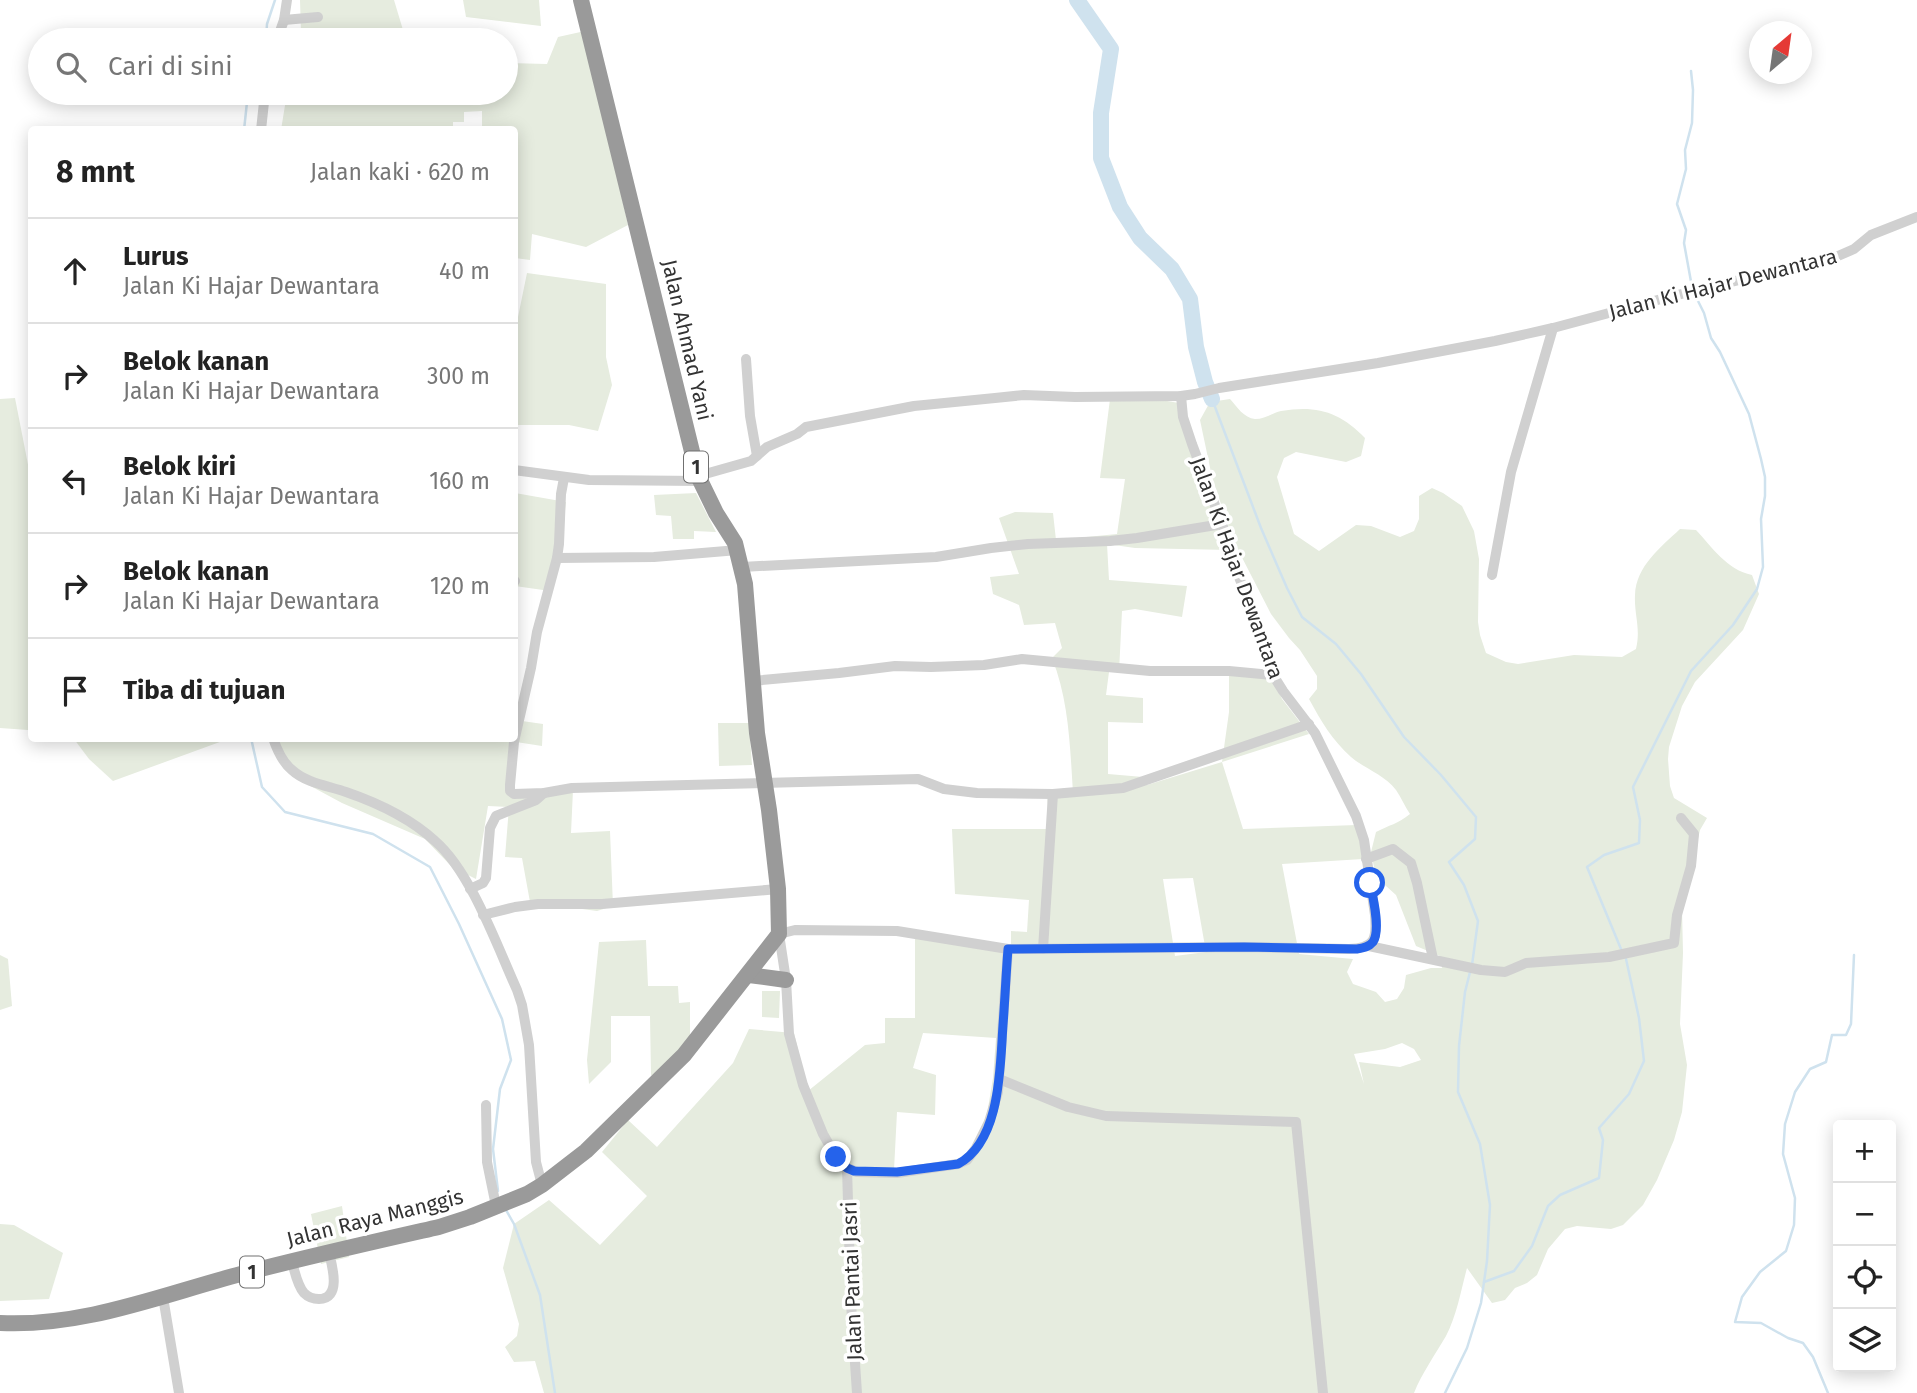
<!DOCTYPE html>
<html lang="id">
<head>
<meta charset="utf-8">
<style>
	:root { --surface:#fff; --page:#f6f6f6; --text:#222; --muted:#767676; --line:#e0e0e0 }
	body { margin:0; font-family:"Fira Sans",sans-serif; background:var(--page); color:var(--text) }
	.controls { position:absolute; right:21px; bottom:21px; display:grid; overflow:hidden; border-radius:7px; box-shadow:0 4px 18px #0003 }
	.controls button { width:63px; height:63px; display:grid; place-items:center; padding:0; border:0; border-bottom:2px solid var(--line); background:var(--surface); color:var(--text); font:35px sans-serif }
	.compass { position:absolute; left:1749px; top:21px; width:63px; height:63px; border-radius:50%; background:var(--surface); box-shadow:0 4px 18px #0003; rotate:29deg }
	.stop { position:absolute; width:21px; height:21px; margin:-16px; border:5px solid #2563eb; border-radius:50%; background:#fff }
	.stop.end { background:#2563eb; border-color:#fff; box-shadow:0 2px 7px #0008 }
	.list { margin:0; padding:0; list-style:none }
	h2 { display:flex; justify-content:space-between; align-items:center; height:91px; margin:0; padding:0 28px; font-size:30px }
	h2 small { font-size:23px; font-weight:400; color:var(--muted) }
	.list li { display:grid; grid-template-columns:46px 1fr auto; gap:21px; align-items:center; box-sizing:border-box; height:105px; padding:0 28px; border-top:2px solid var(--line) }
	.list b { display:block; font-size:26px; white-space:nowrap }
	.list p { margin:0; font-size:23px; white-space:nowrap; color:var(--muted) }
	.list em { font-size:23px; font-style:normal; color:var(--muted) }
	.icon { flex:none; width:38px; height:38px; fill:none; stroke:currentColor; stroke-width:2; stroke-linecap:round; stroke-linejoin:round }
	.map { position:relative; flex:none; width:1917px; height:1393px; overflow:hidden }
	.search { position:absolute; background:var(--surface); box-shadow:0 4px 18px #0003; left:28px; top:28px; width:490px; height:77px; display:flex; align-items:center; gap:18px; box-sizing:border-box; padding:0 24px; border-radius:38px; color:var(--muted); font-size:26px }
	.panel { position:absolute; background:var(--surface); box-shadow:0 4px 18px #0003; left:28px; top:126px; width:490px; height:616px; border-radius:7px }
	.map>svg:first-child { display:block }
</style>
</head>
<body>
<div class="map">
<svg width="1917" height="1393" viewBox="0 0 1917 1393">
	<rect width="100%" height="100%" fill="#fff"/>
	<!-- green -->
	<g fill="#e6ecdf" fill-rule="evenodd">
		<polygon points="300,0 394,0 406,40 293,40 301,33"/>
		<polygon points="463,0 539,0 541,26 466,17"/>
		<polygon points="585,31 628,225 586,247 532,234 530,260 515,258 514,130 482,129 482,111 464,112 464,122 453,122 453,129 281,130 287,93 506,93 506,63 547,64 558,37"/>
		<polygon points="527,273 606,284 606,357 612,385 598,431 569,425 515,425 515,317 518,317"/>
		<polygon points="15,398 31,480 32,730 28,730 0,728 0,399"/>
		<path d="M 1110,399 L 1161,400 L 1179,403 L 1229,550 L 1135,548 L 1107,544 L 1109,580 L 1187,586 L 1182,617 L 1135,609 L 1122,611 L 1119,672 L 1109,672 L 1106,695 L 1143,698 L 1143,723 L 1108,722 L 1108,774 L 1143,777 L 1147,785 L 1222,762 L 1229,712 L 1229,672 L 1271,674 L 1282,699 L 1309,734 L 1222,762 L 1243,829 L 1357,825 L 1363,859 L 1282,864 L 1299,954 L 1353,959 L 1347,972 L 1353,984 L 1376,992 L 1385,1002 L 1397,999 L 1404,988 L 1406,975 L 1431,968 L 1442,968 L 1440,956 L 1416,946 L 1396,895 L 1376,877 L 1371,852 L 1376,832 C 1389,825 1398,824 1410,814 C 1405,807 1401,797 1396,790 C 1385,775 1365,769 1351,757 C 1332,740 1321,721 1309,699 L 1317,689 L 1317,676 L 1300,650 L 1289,638 L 1271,614 L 1233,540 L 1212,477 L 1200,420 L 1210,402 L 1230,399 C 1237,407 1244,418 1255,419 C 1265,419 1272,413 1281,411 C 1317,405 1340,412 1365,438 L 1361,456 L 1346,462 L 1296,452 L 1284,458 L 1277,477 L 1294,534 L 1319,551 L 1356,525 L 1371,526 L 1400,537 L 1414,531 L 1419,519 L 1419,496 L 1432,488 L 1443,493 L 1462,506 L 1474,531 L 1479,559 L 1478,622 L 1480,635 L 1486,653 L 1506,662 L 1518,664 L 1574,655 L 1622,657 L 1636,649 C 1641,628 1634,615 1635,595 C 1636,566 1661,547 1680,529 L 1696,530 C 1712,547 1727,570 1752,575 L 1759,594 L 1743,630 L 1695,682 L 1682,706 L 1669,747 L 1668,759 L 1670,786 L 1674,798 L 1707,818 L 1700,830 L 1682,909 L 1683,953 L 1680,1024 L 1687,1065 L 1682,1112 L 1674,1140 L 1657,1180 L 1643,1205 L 1623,1225 L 1611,1229 L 1577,1226 L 1565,1229 L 1548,1249 L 1537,1275 L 1527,1283 L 1515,1288 L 1505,1300 L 1492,1303 L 1467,1268 C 1461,1290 1457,1315 1446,1336 C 1435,1355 1422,1373 1414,1393 L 544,1393 L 535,1361 L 514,1362 L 505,1347 L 517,1336 L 519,1324 L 503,1268 L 514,1224 L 549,1200 L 600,1245 L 647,1196 L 602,1152 L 628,1120 L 657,1147 L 733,1063 L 749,1029 L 794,1033 L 808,1091 L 865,1045 L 885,1043 L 885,1018 L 915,1018 L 915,937 L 1011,951 L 1011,931 L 1027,932 L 1029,900 L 955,894 L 952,829 L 1049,829 L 1047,792 L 1073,793 C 1070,746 1069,701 1052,658 L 1062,648 L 1055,623 L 1024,625 L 1019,605 L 993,594 L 990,577 L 1019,574 L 999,518 L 1015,512 L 1053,513 L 1056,540 L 1117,534 L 1125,479 L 1100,478 ZM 1193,878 L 1206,952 L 1175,956 L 1163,879 ZM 923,1033 L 996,1038 L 993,1078 L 987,1114 L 969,1157 L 894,1170 L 897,1112 L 935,1115 L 936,1075 L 913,1068 ZM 1402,1043 L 1414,1049 L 1421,1060 L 1400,1067 L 1359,1062 L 1364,1084 L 1354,1054 L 1385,1049 Z"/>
		<polygon points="515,493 566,502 561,543 550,591 515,586"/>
		<polygon points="696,493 716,532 694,531 694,539 673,539 671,516 656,515 654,495"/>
		<polygon points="515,720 543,724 542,746 516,742 512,790 573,790 571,833 610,831 613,906 597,911 530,902 522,858 505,857 509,807 488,806 476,879 452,867 425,839 342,803 292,776 271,739 514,738"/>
		<polygon points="718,723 749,723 752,765 719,766"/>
		<polygon points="74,739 228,739 113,781 89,759"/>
		<polygon points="646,940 648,986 678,986 679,1003 690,1002 690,1046 661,1082 651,1075 650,1016 611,1016 611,1062 589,1084 587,1060 599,942"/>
		<polygon points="0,955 8,959 12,1006 0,1010"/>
		<polygon points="762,991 780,991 779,1018 762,1017"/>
		<polygon points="342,1206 349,1257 321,1264 311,1214"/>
		<polygon points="0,1224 14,1225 63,1253 49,1299 0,1301"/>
	</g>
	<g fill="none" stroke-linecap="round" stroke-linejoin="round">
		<!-- stream -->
		<g stroke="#cfe2ee" stroke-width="2.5">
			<polyline points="266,40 267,24 275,0"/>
			<polyline points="1691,71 1693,90 1692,123 1685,150 1686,169 1677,204 1686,230 1684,243 1692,287"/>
			<polyline points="244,130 248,93"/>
			<polyline points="1212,399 1261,528 1287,588 1302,617 1336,644 1361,674 1404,737 1441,775 1476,817 1475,839 1449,862 1464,885 1478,921 1472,965"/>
			<polyline points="251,738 262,787 285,812 373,834 430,867 459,924 502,1019 511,1060 500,1089 493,1149 498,1191"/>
			<polyline points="1621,949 1587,867 1604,855 1639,843 1640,820 1633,787 1691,671 1733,625 1757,589 1763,567 1761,519 1765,496 1765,477 1761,459 1749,414 1720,352 1711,338 1704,313 1694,293"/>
			<polyline points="506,1210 514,1224 540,1295 555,1393"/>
			<polyline points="1484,1282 1514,1271 1532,1246 1548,1206 1560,1195 1599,1178 1603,1140 1599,1128 1629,1094 1644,1061 1639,1018 1626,959"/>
			<polyline points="1445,1393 1467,1348 1481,1303 1487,1261 1490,1205 1480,1144 1458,1092 1459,1046 1465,992 1470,972"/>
			<polyline points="1828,1393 1813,1357 1803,1343 1788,1338 1761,1323 1735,1322 1742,1297 1760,1272 1786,1251 1794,1225 1795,1198 1783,1154 1785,1124 1795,1092 1810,1069 1826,1062 1832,1035 1846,1035 1851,1024 1854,955"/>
		</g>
		<!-- river -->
		<polyline stroke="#cfe2ee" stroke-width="16" points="1077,0 1111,49 1101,113 1101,158 1120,207 1140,238 1172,269 1190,299 1196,347 1205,382 1212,399"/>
		<!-- minor -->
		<g stroke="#d0d0d0" stroke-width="10">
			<polyline points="284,20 318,17"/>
			<polyline points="277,40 284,20 287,0"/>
			<polyline points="261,130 265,93"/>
			<polyline points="746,359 750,416 757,456"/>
			<polyline points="514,470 589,480 702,481"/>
			<polyline points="698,476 751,461 767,447 797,434 806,427 914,406 995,398 1024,395 1075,397 1181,396 1195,394 1219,388 1378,363 1495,341 1553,328 1665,298 1838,256 1854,249 1871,235 1917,217"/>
			<polyline points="564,478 561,494 559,544 557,558 537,632 531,668 514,742 510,785 510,791 514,794 544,793 572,788 918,779 944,789 977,793 1053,794 1123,788 1309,724"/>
			<polyline points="557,558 654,557 738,550"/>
			<polyline points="742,567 936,557 991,548 1028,544 1110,541 1137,538 1222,524"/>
			<polyline points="1492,575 1511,472 1553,328"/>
			<polyline points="514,581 515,581"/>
			<polyline points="752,681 839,673 895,666 931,667 984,665 1022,659 1150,671 1229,671 1273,675"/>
			<path d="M 273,738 C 277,750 282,762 292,770 C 306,783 329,786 346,792 C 378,803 410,818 435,841 C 471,872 497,946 517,990 L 522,1005 L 529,1045 L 536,1162 L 542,1185"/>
			<polyline points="1366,859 1393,849 1411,863 1417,883 1433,959"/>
			<polyline points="470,889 483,883 486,878 490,828 496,816 536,800 544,793"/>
			<polyline points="483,915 515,907 538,904 602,904 778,889"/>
			<polyline points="1369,946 1481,970 1505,972 1526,963 1609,957 1674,943 1677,915 1691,866 1694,834 1681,818"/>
			<path d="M 1008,949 L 897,931 L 795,930 L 779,934 L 786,980 L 789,1034 L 803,1085 L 823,1134 L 831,1148 L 847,1168 L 857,1172 L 897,1173 L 958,1164 L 967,1160 L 976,1148 L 989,1122 L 998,1092 L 1008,949 L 1244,947 L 1349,949 C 1375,948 1377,939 1375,915 L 1364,840 L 1356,816 L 1315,733 L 1283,691 L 1273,675 L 1257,621 L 1234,565 L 1225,532 L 1192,444 L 1183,417 L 1181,396"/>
			<polyline points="1043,949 1053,794"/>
			<polyline points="999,1079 1068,1107 1106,1116 1296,1122 1323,1393"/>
			<polyline points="486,1105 487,1162 496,1206"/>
			<polyline points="847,1168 851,1303 857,1393"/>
			<path d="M 292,1262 C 295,1272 297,1285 304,1293 C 308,1297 313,1299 319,1299 C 342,1299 332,1265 329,1253"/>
			<polyline points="163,1297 179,1393"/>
		</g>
		<!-- highway -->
		<g stroke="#9a9a9a" stroke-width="16">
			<polyline points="749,975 786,980"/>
			<path d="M 0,1323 C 84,1327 161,1295 241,1274 C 306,1257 373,1242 439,1227 L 470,1217 L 527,1194 L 542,1185 L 586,1151 L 684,1055 L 779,934 L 778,889 L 769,810 L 757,733 L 745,584 L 735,543 L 716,513 L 698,476 L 581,0"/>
		</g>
	</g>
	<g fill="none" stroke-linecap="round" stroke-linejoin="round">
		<!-- route -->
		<path stroke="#2563eb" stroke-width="9" d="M 836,1157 L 847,1168 L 854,1171 L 897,1172 L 958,1164 C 1001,1141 1000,1067 1003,1025 C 1005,999 1006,974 1008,949 L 1244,947 L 1357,949 C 1363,948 1369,947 1373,942 C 1381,930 1373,897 1370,883"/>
	</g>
	<g text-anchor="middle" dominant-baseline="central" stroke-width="7" stroke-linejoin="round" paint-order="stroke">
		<!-- shield labels -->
		<g fill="#fff" stroke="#707070" stroke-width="2">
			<rect x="684" y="451.5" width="24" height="31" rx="5"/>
			<rect x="240" y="1256.5" width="24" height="31" rx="5"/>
		</g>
		<g font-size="19" font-weight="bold" fill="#333">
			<text x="696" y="467">1</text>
			<text x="252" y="1272">1</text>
		</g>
		<!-- street labels -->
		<g font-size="21" fill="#333" stroke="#fff">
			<text transform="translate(1723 284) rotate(-14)">Jalan Ki Hajar Dewantara</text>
			<text transform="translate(687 340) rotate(77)">Jalan Ahmad Yani</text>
			<text transform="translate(1237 568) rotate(70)">Jalan Ki Hajar Dewantara</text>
			<text transform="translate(375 1218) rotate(-14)">Jalan Raya Manggis</text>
			<text transform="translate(852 1281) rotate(-92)">Jalan Pantai Jasri</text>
		</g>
	</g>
</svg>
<div class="controls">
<button>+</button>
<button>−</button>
<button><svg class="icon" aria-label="locate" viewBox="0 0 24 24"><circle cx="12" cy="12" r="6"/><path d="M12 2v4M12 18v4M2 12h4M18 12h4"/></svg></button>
<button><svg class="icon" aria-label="layers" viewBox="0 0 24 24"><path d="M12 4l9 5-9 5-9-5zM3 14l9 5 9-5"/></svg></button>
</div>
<svg class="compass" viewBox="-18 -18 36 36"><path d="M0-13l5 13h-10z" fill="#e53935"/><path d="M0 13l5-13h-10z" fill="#767676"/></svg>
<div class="stop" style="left:1370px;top:883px"></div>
<div class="stop end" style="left:836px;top:1157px"></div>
<div class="search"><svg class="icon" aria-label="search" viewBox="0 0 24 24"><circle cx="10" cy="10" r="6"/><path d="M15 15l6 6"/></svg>Cari di sini</div>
<section class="panel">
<h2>8 mnt<small>Jalan kaki · 620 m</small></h2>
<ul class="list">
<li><svg class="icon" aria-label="ahead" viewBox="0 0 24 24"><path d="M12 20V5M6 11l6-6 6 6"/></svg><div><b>Lurus</b><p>Jalan Ki Hajar Dewantara</p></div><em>40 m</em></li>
<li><svg class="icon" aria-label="right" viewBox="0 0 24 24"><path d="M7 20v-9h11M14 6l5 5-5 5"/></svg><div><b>Belok kanan</b><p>Jalan Ki Hajar Dewantara</p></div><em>300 m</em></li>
<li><svg class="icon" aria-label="left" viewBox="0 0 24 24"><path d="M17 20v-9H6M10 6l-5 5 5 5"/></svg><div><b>Belok kiri</b><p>Jalan Ki Hajar Dewantara</p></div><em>160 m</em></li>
<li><svg class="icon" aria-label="right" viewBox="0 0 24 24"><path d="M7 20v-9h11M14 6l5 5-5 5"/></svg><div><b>Belok kanan</b><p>Jalan Ki Hajar Dewantara</p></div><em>120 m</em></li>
<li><svg class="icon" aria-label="arrive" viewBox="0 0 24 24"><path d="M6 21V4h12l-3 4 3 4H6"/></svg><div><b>Tiba di tujuan</b></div></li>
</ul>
</section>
</div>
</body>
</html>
